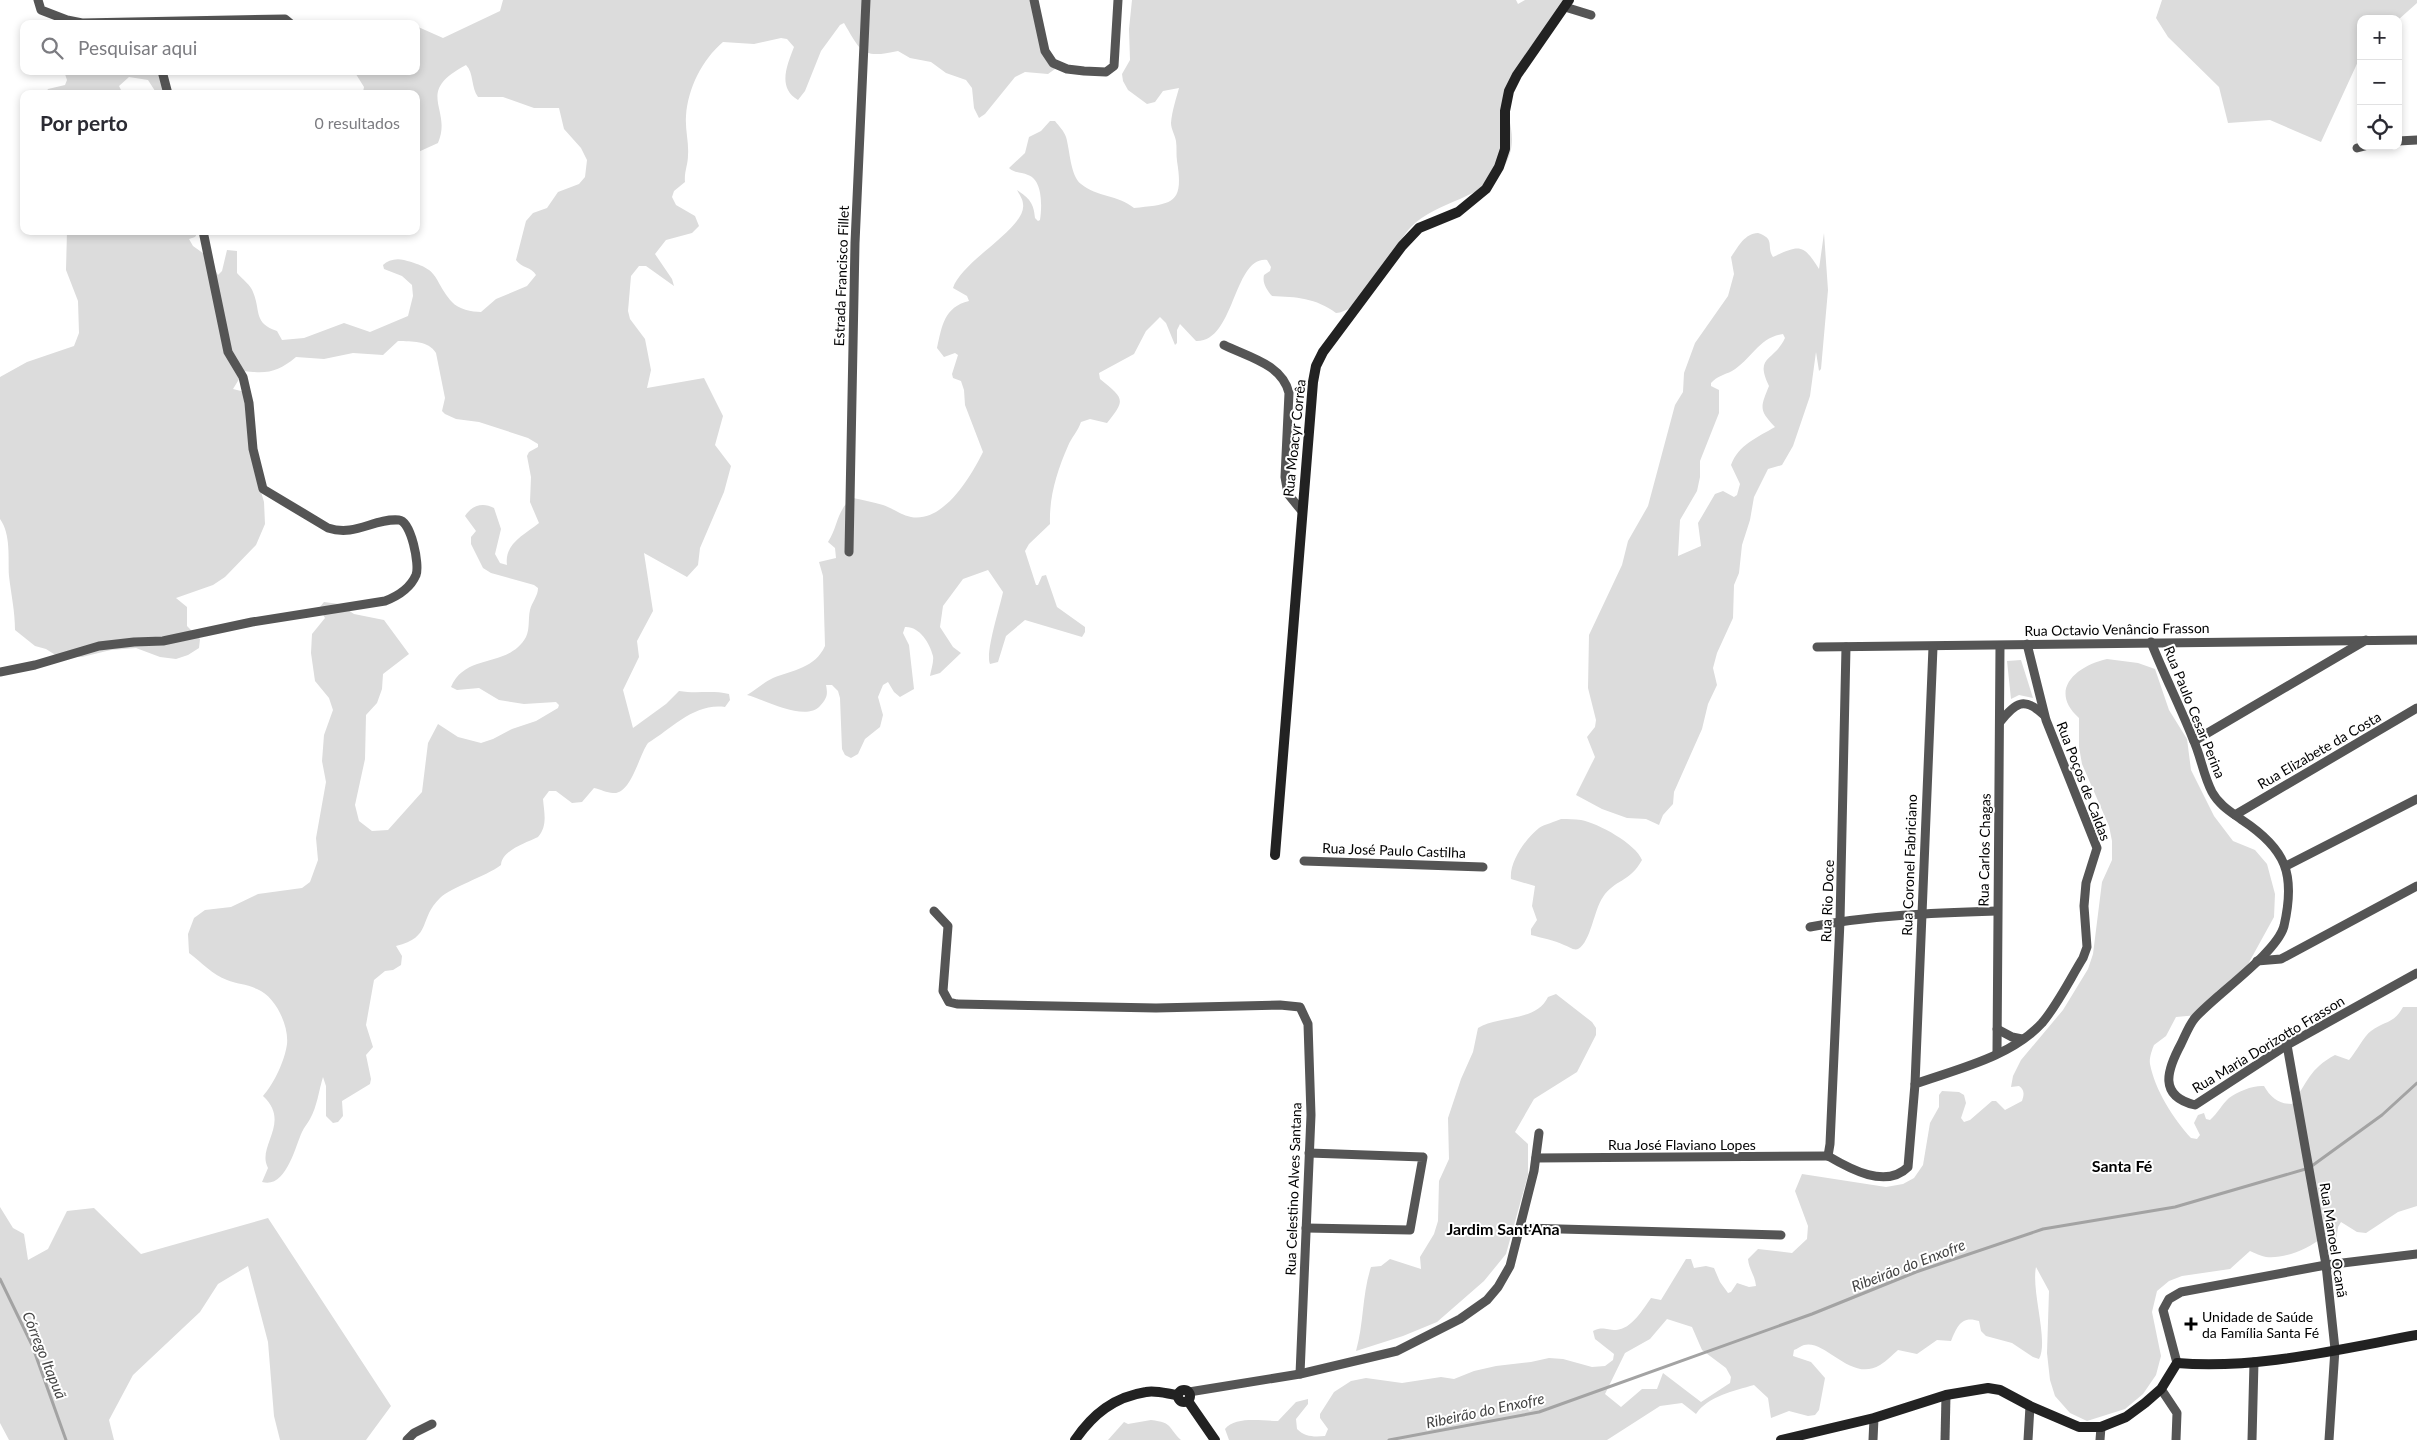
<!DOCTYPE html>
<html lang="pt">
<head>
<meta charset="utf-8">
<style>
	:root { --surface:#fff; --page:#f7f7f7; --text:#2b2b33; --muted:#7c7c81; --line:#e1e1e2 }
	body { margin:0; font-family:Lato,sans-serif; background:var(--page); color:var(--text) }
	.controls { position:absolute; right:15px; top:15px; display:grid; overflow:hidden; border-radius:10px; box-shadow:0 2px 8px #0003 }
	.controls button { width:45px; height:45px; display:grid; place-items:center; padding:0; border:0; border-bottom:1px solid var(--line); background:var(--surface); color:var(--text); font:25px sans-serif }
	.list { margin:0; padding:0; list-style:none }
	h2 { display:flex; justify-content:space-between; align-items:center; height:65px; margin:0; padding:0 20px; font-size:21px }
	h2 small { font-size:16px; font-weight:400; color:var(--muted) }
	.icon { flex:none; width:28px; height:28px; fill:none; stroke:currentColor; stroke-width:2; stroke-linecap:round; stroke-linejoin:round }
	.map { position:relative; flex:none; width:2417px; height:1440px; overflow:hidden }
	.search { position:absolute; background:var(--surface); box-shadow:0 2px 8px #0003; left:20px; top:20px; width:400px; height:55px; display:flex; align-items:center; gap:12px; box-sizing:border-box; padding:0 18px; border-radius:10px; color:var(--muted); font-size:19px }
	.panel { position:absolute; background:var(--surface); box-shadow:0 2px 8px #0003; left:20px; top:90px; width:400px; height:145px; border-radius:10px }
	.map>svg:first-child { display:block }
</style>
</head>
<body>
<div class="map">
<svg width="2417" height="1440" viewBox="0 0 2417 1440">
	<rect width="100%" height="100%" fill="#fff"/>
	<!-- green -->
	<g fill="#dcdcdc" fill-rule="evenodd">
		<path d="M 503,0 L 1032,0 L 1045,51 L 1055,69 L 1048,74 L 1025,72 L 1015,77 L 985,114 L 979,118 L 974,108 L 972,88 L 966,80 L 946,73 L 931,62 L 910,58 L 898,51 C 862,59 861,52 844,23 L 840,25 L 821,51 L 805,91 L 798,100 C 777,88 787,65 794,47 L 787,39 L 781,38 L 754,44 L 723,42 C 702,60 688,88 686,116 C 685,129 689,143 688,155 C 688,165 684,172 685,182 L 674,191 L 672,197 L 676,205 L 695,216 L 699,226 L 692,233 L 666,240 L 655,254 L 672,279 L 674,286 L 646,266 L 639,266 L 631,276 L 628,311 L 630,319 L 645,339 L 651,370 L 647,388 L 704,378 L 723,416 L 715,445 L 731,466 L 724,492 L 700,548 L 698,565 L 687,577 L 644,553 L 653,611 L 637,641 L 639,657 L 623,690 L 633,728 L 666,704 L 679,691 C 696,694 712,690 729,694 L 730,700 L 725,707 C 694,703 673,728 648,743 C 639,755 631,795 613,793 C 607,793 600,789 594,788 L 582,802 L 572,803 L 556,791 L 549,791 L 543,799 C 544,812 548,826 538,837 C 526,843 502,850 501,865 C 485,877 451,887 440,898 C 418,919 433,937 396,946 L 402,956 L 401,965 L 393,970 L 385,971 L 374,980 L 366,1025 L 373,1047 L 366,1055 L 371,1079 L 370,1084 L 342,1101 L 343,1116 L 338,1122 L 333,1123 L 326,1116 L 326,1086 L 323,1077 C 319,1090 317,1107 310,1119 C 308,1123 304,1127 302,1132 C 295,1147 286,1189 262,1182 L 268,1168 C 256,1146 292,1123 263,1096 C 274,1084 285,1060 287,1044 C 289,1025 275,996 257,989 C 247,984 236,984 227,980 C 213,975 201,962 189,953 L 188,934 L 194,918 L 205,910 L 231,907 L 258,894 L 302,888 L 310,882 L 318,860 L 316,838 L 326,782 L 322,761 L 324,735 L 333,710 L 329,698 L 315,681 L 311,653 L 312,634 L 325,618 L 319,608 L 324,602 L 339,604 L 354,614 L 384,620 L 409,654 L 383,674 L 382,689 L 377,703 L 366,715 L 365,759 L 355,805 L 359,821 L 372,831 L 388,830 L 422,792 L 428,743 L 438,724 L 458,737 L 481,743 L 493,739 L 512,729 L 536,721 L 558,708 L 559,705 L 556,702 L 524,704 L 499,700 L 479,688 L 457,690 L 451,687 C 466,652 508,669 526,637 C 530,629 528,618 530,610 C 532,602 538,596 538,588 L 534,585 L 491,573 L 483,568 L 471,544 L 471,537 L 476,531 L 465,516 C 472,505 483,502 494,508 L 501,529 L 495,554 L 500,563 L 507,565 C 504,544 524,535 539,523 L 530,502 L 531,477 L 527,456 L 529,452 L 538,447 L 538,444 L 528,438 L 479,422 L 456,419 L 445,414 L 442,411 L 445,398 L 436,353 C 428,340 412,342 398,341 L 383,355 L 353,353 L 324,359 L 296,357 C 278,372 268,374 244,371 L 233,389 L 245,392 L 259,485 L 264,502 L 265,524 L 256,545 L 225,577 L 213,585 L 176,598 L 187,607 L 187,626 L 200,639 L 199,648 L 188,655 L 176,659 L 160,657 L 136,648 L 111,650 L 82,657 L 57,656 L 46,649 L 35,646 L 15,630 C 15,611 11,594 9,576 C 8,558 11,534 0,519 L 0,377 L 27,362 L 74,346 L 79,333 L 78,301 L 66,270 L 67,231 L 199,231 L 195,237 L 189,239 L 193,246 L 207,256 L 218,275 L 222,271 L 227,250 L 237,251 L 237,273 C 242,279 251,285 253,292 C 261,311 253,323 277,331 L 282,340 L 304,338 L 344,323 L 370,332 L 408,316 L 413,296 L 412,285 L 402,276 L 384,269 L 383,265 C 388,260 396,258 404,260 C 442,270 431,277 452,302 C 458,309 472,312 481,312 L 496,299 L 527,286 L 536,275 C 532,267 521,268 516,260 L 526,221 L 533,213 L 547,208 L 558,192 L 579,184 L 585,177 L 587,160 L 581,148 L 564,129 L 559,108 L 534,108 L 503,97 L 478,97 C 471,88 474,73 466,65 C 413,93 453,108 438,143 L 416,153 L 416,94 L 357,94 L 356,91 L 363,92 L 364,87 L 354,71 L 416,71 L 416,26 L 443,38 L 500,11 Z"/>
		<path d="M 1132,0 L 1516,0 L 1518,4 L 1525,0 L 1568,0 C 1552,21 1532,41 1520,64 C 1514,75 1510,91 1507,103 C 1506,108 1508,113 1509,118 C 1513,136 1514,149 1505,165 C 1486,199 1437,200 1411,227 C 1392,247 1367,311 1336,313 C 1316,298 1296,297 1272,296 C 1267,290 1262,283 1264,275 L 1270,271 L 1271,267 L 1267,260 C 1233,256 1235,343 1196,341 L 1180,324 L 1177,330 L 1177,343 L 1175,345 L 1166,323 L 1160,317 L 1146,331 L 1134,354 L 1099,373 L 1100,379 C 1123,398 1127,399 1107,423 L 1090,419 L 1081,422 C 1078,431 1071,438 1068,446 C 1057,471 1049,497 1050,524 L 1029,544 L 1025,551 L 1036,585 L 1038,585 L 1042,576 L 1046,575 L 1057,607 L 1085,627 L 1085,632 L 1082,637 L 1025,620 L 1006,636 L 998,662 L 990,664 C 985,653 1000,607 1003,592 L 988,570 L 963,579 L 943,606 L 940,627 L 953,647 L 961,653 L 940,673 L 930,676 C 931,670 934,662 933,656 C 930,643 919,626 905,627 L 903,633 L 909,645 L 914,689 L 900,697 L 894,692 L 888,682 L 883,685 L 878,697 L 883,715 L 880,727 L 865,739 L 858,754 L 851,758 L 845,755 L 842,749 L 840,698 L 838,691 L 832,685 L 826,685 C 828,695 827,698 820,706 C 805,722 766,700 747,695 C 756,690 764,682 773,678 C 793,670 815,668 825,646 L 823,576 L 819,562 L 836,558 L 835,548 L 828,542 C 838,527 837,508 853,498 C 863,500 873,502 883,505 C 892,508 901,515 911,517 C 944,523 971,476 983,452 L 965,405 L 964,390 L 961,381 L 953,378 L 952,374 L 958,355 L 955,353 L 944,357 L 937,348 C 942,326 944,307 969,301 L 967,296 L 953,288 C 962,260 1027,228 1023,204 C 1023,199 1019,194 1017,190 C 1029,198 1034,203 1035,218 L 1038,221 L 1040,220 C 1042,207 1043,180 1028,175 C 1021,172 1014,173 1009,168 L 1025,153 L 1029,137 L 1041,131 L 1050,121 L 1055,121 C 1059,126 1064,131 1066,137 C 1070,150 1070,175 1081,184 C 1097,197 1118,195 1134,208 C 1173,204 1184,204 1177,161 C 1176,154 1177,148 1176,141 C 1175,135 1171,129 1171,123 C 1172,111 1176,99 1179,88 L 1163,91 L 1155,102 L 1147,104 L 1128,90 L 1123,81 L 1122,74 L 1130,60 L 1129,29 Z"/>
		<polygon points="2162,0 2417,0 2417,3 2398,20 2361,19 2361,55 2321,142 2270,120 2228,123 2219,87 2168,37 2156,18"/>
		<polygon points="64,71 165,71 169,87 175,94 157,94 148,80 129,77 119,86 123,94 45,94 48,89 65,85 67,80"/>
		<path d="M 1758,233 C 1776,239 1766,246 1773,257 C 1799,245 1803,243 1819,269 L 1824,233 L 1828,290 L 1821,369 L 1819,371 L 1816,352 L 1810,396 L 1793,446 L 1782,465 L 1768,469 L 1754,497 L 1750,520 L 1742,545 L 1739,573 L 1734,585 L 1733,618 L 1717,653 L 1713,668 L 1717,685 L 1708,704 L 1702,729 L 1674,792 L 1673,804 L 1663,815 L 1659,825 L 1646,819 L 1627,818 L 1602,809 L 1576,795 L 1595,757 L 1587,737 L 1595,727 L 1596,720 L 1588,688 L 1589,635 L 1622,565 L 1628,541 L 1648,506 L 1675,405 L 1683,392 L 1684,373 L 1695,343 L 1728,296 L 1734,274 L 1731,257 C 1739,246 1744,234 1758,233 ZM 1783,334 L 1785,338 C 1774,362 1754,355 1769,386 C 1760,408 1759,410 1775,427 C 1758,437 1738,445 1731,465 L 1740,484 L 1737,495 L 1734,497 L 1723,491 L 1715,494 L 1698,523 L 1701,546 L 1678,556 L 1680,520 L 1697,491 L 1700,477 L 1700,461 L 1719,413 L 1719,390 L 1711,386 L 1711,383 C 1717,376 1724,375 1732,371 C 1751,360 1759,337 1783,334 Z"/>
		<path d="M 2107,659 L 2138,663 L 2155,669 L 2169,710 L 2187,739 L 2191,770 L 2214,816 L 2233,841 L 2255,850 L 2267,864 L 2275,894 L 2274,917 L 2247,966 L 2217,991 L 2198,1015 L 2176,1017 L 2166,1036 L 2154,1045 C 2152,1050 2149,1058 2150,1064 C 2155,1090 2173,1118 2191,1138 L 2197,1139 L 2200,1135 L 2194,1123 L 2198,1115 L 2204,1113 L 2206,1119 L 2210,1120 C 2218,1113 2222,1104 2229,1098 C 2238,1091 2254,1085 2264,1086 C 2271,1098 2279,1104 2292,1104 C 2308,1082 2309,1069 2335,1055 L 2349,1060 C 2356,1052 2364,1036 2371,1031 C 2384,1021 2394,1024 2403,1007 L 2417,1007 L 2417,1206 L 2398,1212 L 2366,1233 L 2357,1232 L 2341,1222 L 2338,1227 L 2336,1241 L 2323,1237 C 2308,1249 2285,1259 2266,1257 C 2261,1256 2255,1253 2250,1251 L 2230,1269 L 2182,1276 L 2169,1281 L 2157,1291 L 2152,1312 L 2161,1356 L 2156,1375 L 2143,1394 L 2125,1409 L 2087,1421 L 2070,1413 L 2055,1396 L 2050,1380 L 2047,1353 L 2049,1291 L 2036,1267 C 2031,1291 2049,1341 2039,1359 L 2033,1357 L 2012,1343 L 1986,1336 L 1981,1331 L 1979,1321 C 1961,1315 1957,1327 1951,1341 L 1937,1340 L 1917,1354 L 1898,1350 C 1893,1354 1887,1361 1880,1365 C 1851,1383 1826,1339 1804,1345 C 1801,1346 1797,1349 1794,1350 L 1793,1356 L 1811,1362 L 1825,1378 L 1819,1410 L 1815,1415 L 1808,1416 L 1789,1411 L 1771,1418 L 1768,1398 L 1754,1385 C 1734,1391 1708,1396 1696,1414 L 1682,1403 L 1660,1406 L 1607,1440 L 1229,1440 L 1225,1429 C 1235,1416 1262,1421 1278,1421 L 1296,1402 L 1308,1399 L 1308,1404 L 1296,1419 L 1297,1429 C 1305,1437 1314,1437 1325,1436 L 1328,1429 L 1320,1418 L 1320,1414 L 1334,1392 L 1351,1381 L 1366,1378 L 1402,1383 L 1441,1377 L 1454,1379 L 1474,1371 L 1496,1366 L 1531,1362 L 1549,1358 L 1563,1359 L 1592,1367 L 1605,1366 L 1613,1360 L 1614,1354 L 1595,1339 L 1593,1331 C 1603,1326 1606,1330 1616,1330 C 1632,1329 1643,1309 1651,1298 L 1661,1300 L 1686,1259 L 1691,1259 L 1694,1268 L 1706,1266 L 1714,1268 L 1720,1282 L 1728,1293 L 1731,1292 L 1737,1283 L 1749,1287 L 1756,1286 C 1755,1275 1749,1270 1748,1259 L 1758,1249 L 1792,1253 L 1807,1239 L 1808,1226 L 1795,1191 L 1802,1174 L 1886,1187 L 1903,1184 L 1914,1178 L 1923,1165 L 1930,1123 L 1939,1107 L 1939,1095 L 1942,1091 L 1959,1092 L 1964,1095 L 1966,1103 L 1961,1118 L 1964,1122 L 1970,1120 L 1992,1101 L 1996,1101 L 2005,1110 L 2022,1101 C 2024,1095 2025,1090 2019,1086 L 2011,1087 L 2013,1076 L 2021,1060 L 2063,1010 L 2088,969 L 2093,954 L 2102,882 L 2112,860 L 2112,841 L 2109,826 L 2082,764 L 2079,747 L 2079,718 C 2048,690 2076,666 2107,659 ZM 1667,1319 L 1692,1327 L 1702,1350 L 1726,1368 L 1731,1377 L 1730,1383 L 1701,1402 L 1663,1373 L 1657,1389 L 1642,1389 L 1621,1407 L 1605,1394 L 1625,1353 L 1650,1339 Z"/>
		<polygon points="2021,660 2033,698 2019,695 2011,699 2007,661"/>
		<path d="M 1561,819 C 1568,819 1575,819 1581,820 C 1598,823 1636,844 1642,860 C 1630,882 1614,880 1603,897 C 1594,909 1591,942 1578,949 C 1574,951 1568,946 1564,945 C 1554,940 1542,938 1531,935 L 1531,929 L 1537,920 L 1532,906 L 1535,886 L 1511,879 C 1509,862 1526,838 1539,828 C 1545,824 1555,822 1561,819 Z"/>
		<path d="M 1556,994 L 1592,1022 L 1596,1028 L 1596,1035 L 1577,1072 L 1534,1099 L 1515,1132 L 1528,1144 L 1528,1175 L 1506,1254 L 1484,1281 L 1437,1322 L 1403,1336 L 1356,1351 C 1364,1323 1362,1294 1371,1267 L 1381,1266 L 1390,1259 L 1421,1269 L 1420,1257 L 1434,1234 L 1438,1221 L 1439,1181 L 1449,1159 L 1448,1118 L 1461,1079 L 1473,1052 L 1478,1028 C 1500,1015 1536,1022 1548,997 Z"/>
		<polygon points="0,1207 13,1228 24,1234 28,1260 48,1249 67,1211 94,1208 141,1254 268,1218 391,1406 366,1440 280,1440 274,1416 268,1342 248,1266 218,1284 200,1312 133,1375 109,1420 114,1440 9,1440 0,1423"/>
		<path d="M 1151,1420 C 1174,1423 1167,1427 1181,1440 L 1108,1440 L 1124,1422 L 1128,1424 Z"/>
	</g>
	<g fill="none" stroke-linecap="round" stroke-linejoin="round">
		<!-- stream -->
		<g stroke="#a3a3a3" stroke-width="3">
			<polyline points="0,1279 32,1345 66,1440"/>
			<polyline points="1389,1440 1539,1412 1812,1314 1916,1272 2043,1229 2175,1207 2309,1168 2382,1115 2417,1083"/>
		</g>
		<!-- street -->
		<g stroke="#555" stroke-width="9">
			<polyline points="38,0 41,10 67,20 82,23 285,19 291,24"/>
			<polyline points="1034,0 1045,51 1053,63 1067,69 1084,71 1106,72 1114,66 1118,0"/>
			<polyline points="1565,7 1591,15"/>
			<polyline points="162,71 168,94"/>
			<polyline points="2398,141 2417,140"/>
			<polyline points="2357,148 2365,146"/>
			<path d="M 1224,345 C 1248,357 1282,364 1289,393 L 1285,477 L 1288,494 L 1301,510"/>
			<polyline points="849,552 855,243 866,0"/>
			<path d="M 2151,642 C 2164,675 2180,706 2193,739 C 2201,756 2203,775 2212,792 C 2219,805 2231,812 2242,820 C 2286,849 2296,874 2284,926 C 2277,953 2215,995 2195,1018 C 2189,1025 2185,1036 2181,1044 C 2167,1070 2158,1096 2195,1105 L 2287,1045 L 2417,973"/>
			<polyline points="1817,647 2417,640"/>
			<path d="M 0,672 L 35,665 L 99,646 L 134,642 L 163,641 L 252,622 L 385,601 C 398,596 410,589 416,575 C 420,565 411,521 399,520 C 373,518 356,537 328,528 L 263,489 L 253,449 L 249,403 L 243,377 L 228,352 L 203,231"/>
			<path d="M 2000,722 C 2015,703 2024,696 2044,715"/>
			<polyline points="2194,741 2366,640"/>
			<polyline points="2235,815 2417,708"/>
			<polyline points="1304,861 1483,867"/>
			<polyline points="2286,866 2417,799"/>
			<polyline points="934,911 948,926 943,991 949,1002 957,1004 1156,1008 1280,1005 1300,1007 1308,1024 1311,1115 1300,1374"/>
			<path d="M 1810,927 C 1872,915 1934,913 1997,911"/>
			<polyline points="2257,961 2281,959 2417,886"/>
			<polyline points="1997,1029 2012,1037 2022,1039"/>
			<polyline points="2287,1045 2326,1265 2335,1349 2329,1440"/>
			<polyline points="1997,1053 2000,646"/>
			<polyline points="1915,1084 1933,647"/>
			<path d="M 1828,1156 C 1850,1169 1886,1189 1908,1167 L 1915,1084 C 1957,1069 2011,1057 2042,1023 C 2058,1004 2070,979 2083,958 L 2087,947 L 2084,906 L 2086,883 L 2097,848 L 2046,720 L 2027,644"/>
			<polyline points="1828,1156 1830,1144 1840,921 1846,647"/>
			<polyline points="1536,1158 1828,1156"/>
			<polyline points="1306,1228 1410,1230 1423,1157 1309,1153"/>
			<polyline points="1520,1228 1781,1235"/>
			<polyline points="2177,1363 2163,1310 2169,1299 2181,1292 2326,1265 2417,1254"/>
			<polyline points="2161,1389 2177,1413 2176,1440"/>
			<polyline points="1189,1392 1300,1374 1397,1351 1460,1319 1487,1300 1498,1287 1510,1266 1534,1171 1539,1133"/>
			<polyline points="407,1440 414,1433 432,1424"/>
			<polyline points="1873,1440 1874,1418"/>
			<polyline points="1945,1440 1946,1395"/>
			<polyline points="2028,1440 2030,1406"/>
			<polyline points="2100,1440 2101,1427"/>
			<polyline points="2252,1440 2254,1362"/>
		</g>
		<!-- secondary -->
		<g stroke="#222" stroke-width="10">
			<polyline points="1275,855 1313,382 1316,366 1323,352 1402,246 1419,228 1458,212 1486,189 1499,167 1505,149 1505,111 1509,91 1517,75 1569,0"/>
			<circle cx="1184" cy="1396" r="6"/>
			<polyline points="1188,1401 1215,1440"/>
			<path d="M 1075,1440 C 1093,1414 1114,1397 1146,1392 C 1156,1390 1168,1394 1177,1395"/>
			<path d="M 1781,1440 L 1874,1418 L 1946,1395 L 1988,1388 L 2000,1390 L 2030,1406 L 2079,1427 L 2101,1427 L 2126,1417 L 2145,1403 L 2161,1389 L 2177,1363 C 2255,1370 2340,1349 2417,1335"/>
		</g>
	</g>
	<!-- markers -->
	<path fill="#000" stroke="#fff" stroke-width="2" d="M2188.5 1316.5h5v5h5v5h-5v5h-5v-5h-5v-5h5z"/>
	<g text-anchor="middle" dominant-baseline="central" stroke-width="4" stroke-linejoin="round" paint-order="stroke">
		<!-- street labels -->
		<g font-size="14" fill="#000" stroke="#fff">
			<text transform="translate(841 276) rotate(-88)">Estrada Francisco Fillet</text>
			<text transform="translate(1294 438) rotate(-84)">Rua Moacyr Corrêa</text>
			<text transform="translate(2117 629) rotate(-1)">Rua Octavio Venâncio Frasson</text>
			<text transform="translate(2195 712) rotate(68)">Rua Paulo Cesar Perina</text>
			<text transform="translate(2319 750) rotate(-30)">Rua Elizabete da Costa</text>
			<text transform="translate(2084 781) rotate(69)">Rua Poços de Caldas</text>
			<text transform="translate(1394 850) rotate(2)">Rua José Paulo Castilha</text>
			<text transform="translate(1984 850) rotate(-89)">Rua Carlos Chagas</text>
			<text transform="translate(1909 865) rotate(-88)">Rua Coronel Fabriciano</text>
			<text transform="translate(1827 901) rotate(-88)">Rua Rio Doce</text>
			<text transform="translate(2268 1044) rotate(-31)">Rua Maria Dorizotto Frasson</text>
			<text x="1682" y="1144">Rua José Flaviano Lopes</text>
			<text transform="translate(1293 1189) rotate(-88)">Rua Celestino Alves Santana</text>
			<text transform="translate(2334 1240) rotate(81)">Rua Manoel Ocanã</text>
		</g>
		<!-- poi labels -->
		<g font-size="14" fill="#000" stroke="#fff" text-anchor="start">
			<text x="2202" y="1316">Unidade de Saúde<tspan x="2202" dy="16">da Família Santa Fé</tspan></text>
		</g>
		<!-- water labels -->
		<g font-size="15" font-style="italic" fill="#444" stroke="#fff">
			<text transform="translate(1908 1265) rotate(-21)">Ribeirão do Enxofre</text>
			<text transform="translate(45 1355) rotate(68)">Córrego Itapuã</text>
			<text transform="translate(1485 1410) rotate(-12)">Ribeirão do Enxofre</text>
		</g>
		<!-- quarter labels -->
		<g font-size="16" font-weight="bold" fill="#000" stroke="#fff">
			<text x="2122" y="1165">Santa Fé</text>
			<text x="1503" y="1228">Jardim Sant'Ana</text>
		</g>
	</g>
</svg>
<div class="controls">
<button>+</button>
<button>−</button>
<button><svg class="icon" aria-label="locate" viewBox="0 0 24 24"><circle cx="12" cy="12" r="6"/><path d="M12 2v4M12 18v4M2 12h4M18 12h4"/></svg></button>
</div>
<div class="search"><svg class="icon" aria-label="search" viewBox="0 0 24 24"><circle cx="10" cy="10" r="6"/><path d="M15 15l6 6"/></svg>Pesquisar aqui</div>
<section class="panel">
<h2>Por perto<small>0 resultados</small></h2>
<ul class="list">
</ul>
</section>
</div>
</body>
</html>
